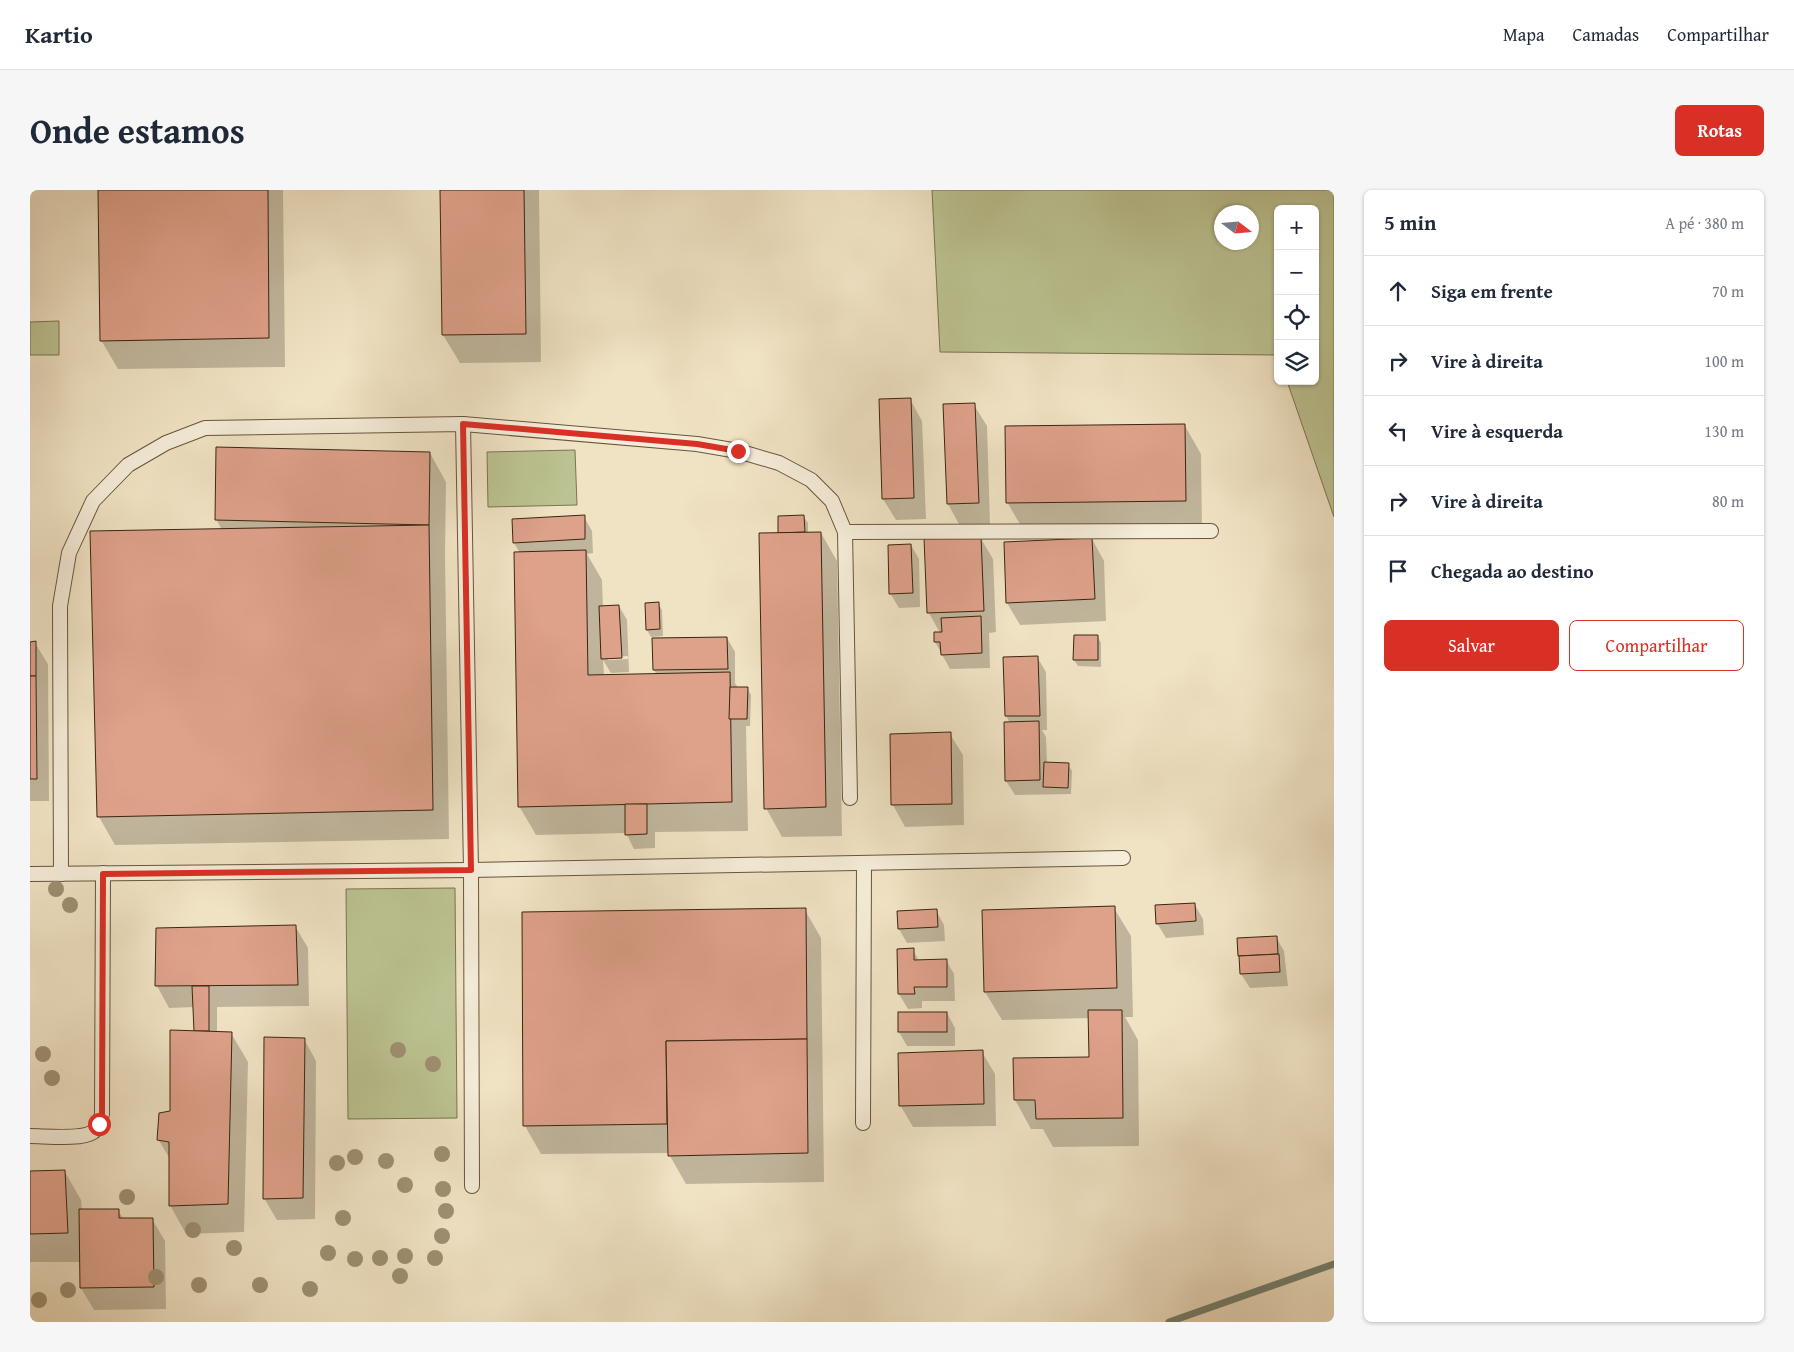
<!DOCTYPE html>
<html lang="pt">
<head>
<meta charset="utf-8">
<style>
	:root { --surface:#fff; --page:#f6f6f7; --text:#1f2937; --muted:#747a83; --line:#e0e1e3; --accent:#d93025 }
	body { margin:0; font-family:"Gentium Book Plus",serif; background:var(--page); color:var(--text) }
	.controls { position:absolute; right:15px; top:15px; display:grid; overflow:hidden; border-radius:8px; box-shadow:0 1px 4px #0004 }
	.controls button { width:45px; height:45px; display:grid; place-items:center; padding:0; border:0; border-bottom:1px solid var(--line); background:var(--surface); color:var(--text); font:25px sans-serif }
	.compass { position:absolute; left:1184px; top:15px; width:45px; height:45px; border-radius:50%; background:var(--surface); box-shadow:0 1px 4px #0004; rotate:106deg }
	.stop { position:absolute; width:15px; height:15px; margin:-11px; border:4px solid #d93025; border-radius:50%; background:#fff }
	.stop.end { background:#d93025; border-color:#fff; box-shadow:0 1px 5px #0008 }
	.list { margin:0; padding:0; list-style:none }
	h2 { display:flex; justify-content:space-between; align-items:center; height:65px; margin:0; padding:0 20px; font-size:21px }
	h2 small { font-size:16px; font-weight:400; color:var(--muted) }
	.list li { display:grid; grid-template-columns:32px 1fr auto; gap:15px; align-items:center; box-sizing:border-box; height:70px; padding:0 20px; border-top:1px solid var(--line) }
	.list b { display:block; font-size:19px; white-space:nowrap }
	.list em { font-size:16px; font-style:normal; color:var(--muted) }
	.actions { display:flex; gap:10px; padding:15px 20px }
	.actions a { flex:1; padding:11px 0; border:1px solid var(--accent); border-radius:8px; text-align:center; font-size:18px; color:var(--accent) }
	.actions .main { background:var(--accent); color:#fff }
	.icon { flex:none; width:28px; height:28px; fill:none; stroke:currentColor; stroke-width:2; stroke-linecap:round; stroke-linejoin:round }
	.map { position:relative; flex:none; width:1304px; height:1132px; overflow:hidden; border-radius:8px }
	header { display:flex; align-items:center; gap:30px; box-sizing:border-box; height:70px; padding:0 25px; background:var(--surface); border-bottom:1px solid var(--line) }
	header strong { font-size:24px }
	nav { display:flex; gap:28px; margin-inline-start:auto; font-size:18px }
	.intro { display:flex; align-items:center; justify-content:space-between; box-sizing:border-box; height:120px; padding:0 30px }
	h1 { margin:0; font-size:35px }
	.button { padding:12px 22px; border-radius:8px; background:var(--accent); color:#fff; font-size:18px; font-weight:700 }
	main { display:flex; gap:30px; padding:0 30px }
	aside { flex:1; background:var(--surface); border-radius:8px; box-shadow:0 1px 4px #0004 }
	.map>svg:first-child { display:block }
</style>
</head>
<body>
<header>
<strong>Kartio</strong>
<nav><a>Mapa</a><a>Camadas</a><a>Compartilhar</a></nav>
</header>
<div class="intro"><h1>Onde estamos</h1><a class="button">Rotas</a></div>
<main>
<div class="map">
<svg width="1304" height="1132" viewBox="0 0 1304 1132">
	<rect width="100%" height="100%" fill="#f0e3c4"/>
	<filter id="stains"><feTurbulence type="fractalNoise" baseFrequency=".004" numOctaves="4"/><feColorMatrix values="0 0 0 0 .2 0 0 0 0 .09 0 0 0 0 .02 0 0 0 .5 -.17"/></filter>
	<radialGradient id="worn" r=".72"><stop offset=".6" stop-color="#630" stop-opacity="0"/><stop offset="1" stop-color="#630" stop-opacity=".3"/></radialGradient>
	<!-- green -->
	<g fill="#bcc392" stroke="#7b7450" fill-rule="evenodd">
		<path d="M 902,0 L 1304,0 L 1304,327 L 1257,191 L 1285,191 L 1285,19 L 1248,19 L 1248,165 L 910,162 ZM 1222,22 L 1222,52 L 1192,52 L 1192,22 Z"/>
		<polygon points="29,131 29,165 0,165 0,132"/>
		<polygon points="545,260 547,315 458,317 457,262"/>
		<polygon points="425,698 427,928 318,929 316,699"/>
	</g>
	<!-- shadow -->
	<g fill="#0003" fill-rule="evenodd">
		<polygon points="70,0 253,0 255,177 88,179 71,150"/>
		<polygon points="411,0 509,0 511,172 430,173 413,145"/>
		<polygon points="880,209 892,231 896,329 866,330 853,309"/>
		<polygon points="944,215 957,236 960,334 930,336 918,314 914,216"/>
		<polygon points="1155,236 1171,264 1172,339 994,341 977,312"/>
		<polygon points="400,263 416,292 415,364 419,649 85,655 69,627 192,340 186,329"/>
		<path d="M 554,327 L 562,341 L 563,363 L 557,364 L 572,390 L 573,417 L 589,416 L 597,430 L 599,482 L 581,483 L 573,470 L 574,486 L 627,485 L 624,480 L 697,448 L 705,462 L 705,493 L 708,498 L 717,498 L 721,505 L 720,536 L 716,536 L 718,641 L 625,642 L 625,658 L 604,659 L 596,643 L 506,645 L 489,616 L 490,363 L 484,353 ZM 598,466 L 598,469 L 578,470 L 578,467 Z"/>
		<polygon points="774,327 778,333 778,343 791,343 807,371 812,646 752,647 736,618 749,344"/>
		<polygon points="950,347 963,369 966,442 959,443 960,478 920,479 905,452 910,443 899,423"/>
		<polygon points="1062,349 1074,371 1076,431 990,435 977,413 975,353"/>
		<polygon points="881,355 889,369 890,417 869,418 860,403"/>
		<polygon points="628,413 632,420 633,446 621,447 617,440"/>
		<polygon points="1068,447 1071,453 1071,477 1048,476 1044,470"/>
		<polygon points="0,453 5,453 18,474 19,611 0,611"/>
		<polygon points="1007,467 1016,482 1017,540 1012,540 1016,547 1017,574 1038,574 1042,581 1041,604 985,605 976,591 980,533 976,526 975,469"/>
		<polygon points="920,544 933,565 934,635 875,637 863,615"/>
		<polygon points="1165,715 1173,729 1174,745 1136,748 1127,733"/>
		<polygon points="1084,718 1101,746 1103,827 1095,827 1108,850 1109,956 1023,957 1013,939 1001,939 985,910 984,870 1060,868 1060,828 972,830 955,802"/>
		<polygon points="775,720 791,748 794,992 656,994 640,966 640,963 511,964 495,936"/>
		<polygon points="906,720 914,735 915,751 877,753 869,739"/>
		<polygon points="265,736 278,758 279,816 187,817 187,843 201,843 218,872 214,1042 156,1044 140,1015 140,969 128,949 142,922 165,842 164,817 139,818 127,796"/>
		<polygon points="1246,747 1254,761 1258,796 1220,798 1211,784 1208,749"/>
		<polygon points="868,760 883,760 889,771 916,770 924,784 925,811 892,811 892,818 878,819 869,804"/>
		<polygon points="917,823 925,838 925,856 877,856 869,842"/>
		<polygon points="274,849 286,871 285,1029 247,1030 234,1008"/>
		<polygon points="952,862 965,884 966,936 883,937 870,915"/>
		<polygon points="0,982 35,982 51,1010 52,1021 88,1020 94,1030 122,1029 135,1051 136,1119 64,1120 51,1098 51,1072 0,1072"/>
	</g>
	<g fill="none" stroke-linecap="round" stroke-linejoin="round">
		<!-- stream -->
		<polyline stroke="#748171" stroke-width="7" points="1139,1132 1304,1074"/>
	</g>
	<!-- building -->
	<g fill="#dea18a" stroke="#3a260e">
		<polygon points="68,0 238,0 239,148 70,151"/>
		<polygon points="410,0 494,0 496,144 412,145"/>
		<polygon points="881,208 884,308 852,309 849,209"/>
		<polygon points="945,213 949,313 917,314 913,214"/>
		<polygon points="1155,234 1156,311 976,313 975,236"/>
		<polygon points="186,257 400,262 399,335 185,330"/>
		<polygon points="555,325 555,349 483,353 482,329"/>
		<polygon points="774,325 775,342 748,343 748,326"/>
		<polygon points="399,335 403,620 67,627 60,341"/>
		<polygon points="791,342 796,617 734,619 729,343"/>
		<polygon points="951,346 954,421 897,423 894,348"/>
		<polygon points="1062,348 1065,409 976,413 974,352"/>
		<polygon points="881,354 883,403 859,404 858,355"/>
		<polygon points="556,360 558,485 700,482 702,612 488,617 484,362"/>
		<polygon points="629,412 630,439 616,440 615,413"/>
		<polygon points="589,415 592,468 571,469 569,416"/>
		<polygon points="951,426 952,463 911,465 910,452 904,452 904,442 912,442 911,428"/>
		<polygon points="1044,445 1068,445 1068,470 1043,470"/>
		<polygon points="697,447 698,479 623,480 622,448"/>
		<polygon points="6,451 6,486 0,486 0,452"/>
		<polygon points="1008,466 1010,526 975,526 973,467"/>
		<polygon points="0,486 6,486 7,589 0,589"/>
		<polygon points="700,497 718,497 717,529 699,529"/>
		<polygon points="1009,531 1010,590 975,591 974,532"/>
		<polygon points="921,542 922,614 861,615 860,544"/>
		<polygon points="1014,572 1039,573 1038,598 1013,597"/>
		<polygon points="595,614 617,614 617,644 595,645"/>
		<polygon points="1165,713 1166,731 1126,734 1125,715"/>
		<polygon points="1085,716 1087,798 954,802 952,720"/>
		<polygon points="776,718 777,849 636,851 637,934 493,936 492,722"/>
		<polygon points="907,719 908,737 868,739 867,721"/>
		<polygon points="266,735 268,795 125,796 126,738"/>
		<polygon points="1247,746 1248,764 1208,766 1207,748"/>
		<polygon points="884,758 884,770 917,769 917,797 884,797 885,804 868,804 867,759"/>
		<polygon points="1249,764 1250,782 1210,784 1209,766"/>
		<polygon points="162,796 179,796 179,841 164,841"/>
		<polygon points="1058,820 1092,820 1093,928 1006,929 1005,910 984,910 983,868 1059,867"/>
		<rect x="868" y="822" width="49" height="20"/>
		<polygon points="140,840 202,842 198,1014 139,1016 139,952 127,950 129,923 140,921"/>
		<polygon points="234,847 275,848 273,1008 233,1009"/>
		<polygon points="777,849 778,963 638,966 636,851"/>
		<polygon points="953,860 954,914 869,916 868,863"/>
		<polygon points="35,980 38,1043 0,1044 0,981"/>
		<polygon points="49,1019 89,1019 89,1028 123,1028 124,1097 50,1098"/>
	</g>
	<g fill="none" stroke-linecap="round" stroke-linejoin="round">
		<!-- service casing -->
		<g stroke="#68553c" stroke-width="16">
			<g id="service">
				<polyline points="433,234 667,254 708,261 749,273 781,290 802,311 815,342 820,608"/>
				<polyline points="815,342 1181,341"/>
				<polyline points="0,684 441,680 1093,668"/>
				<polyline points="31,684 30,416 39,363 63,311 98,275 136,253 175,238 433,234 441,680 442,996"/>
				<polyline points="833,933 834,673"/>
				<path d="M 0,946 C 15,946 52,950 63,942 C 69,938 70,930 72,924 L 73,683"/>
			</g>
		</g>
		<!-- service -->
		<use href="#service" stroke="#f5edd9" stroke-width="14"/>
	</g>
	<!-- trees -->
	<g fill="#9e9072">
		<circle cx="26" cy="699" r="8"/>
		<circle cx="40" cy="715" r="8"/>
		<circle cx="368" cy="860" r="8"/>
		<circle cx="13" cy="864" r="8"/>
		<circle cx="403" cy="874" r="8"/>
		<circle cx="22" cy="888" r="8"/>
		<circle cx="412" cy="964" r="8"/>
		<circle cx="325" cy="967" r="8"/>
		<circle cx="356" cy="971" r="8"/>
		<circle cx="307" cy="973" r="8"/>
		<circle cx="375" cy="995" r="8"/>
		<circle cx="413" cy="999" r="8"/>
		<circle cx="97" cy="1007" r="8"/>
		<circle cx="416" cy="1021" r="8"/>
		<circle cx="313" cy="1028" r="8"/>
		<circle cx="163" cy="1040" r="8"/>
		<circle cx="412" cy="1046" r="8"/>
		<circle cx="204" cy="1058" r="8"/>
		<circle cx="298" cy="1063" r="8"/>
		<circle cx="375" cy="1066" r="8"/>
		<circle cx="350" cy="1068" r="8"/>
		<circle cx="405" cy="1068" r="8"/>
		<circle cx="325" cy="1069" r="8"/>
		<circle cx="370" cy="1086" r="8"/>
		<circle cx="126" cy="1087" r="8"/>
		<circle cx="169" cy="1095" r="8"/>
		<circle cx="230" cy="1095" r="8"/>
		<circle cx="280" cy="1099" r="8"/>
		<circle cx="38" cy="1100" r="8"/>
		<circle cx="9" cy="1110" r="8"/>
	</g>
	<g fill="none" stroke-linecap="round" stroke-linejoin="round">
		<!-- route -->
		<polyline stroke="#d93025" stroke-width="6" points="69,934 72,924 73,684 441,680 433,234 667,254 708,261"/>
	</g>
	<rect width="100%" height="100%" filter="url(#stains)"/>
	<rect width="100%" height="100%" fill="url(#worn)"/>
</svg>
<div class="controls">
<button>+</button>
<button>−</button>
<button><svg class="icon" aria-label="locate" viewBox="0 0 24 24"><circle cx="12" cy="12" r="6"/><path d="M12 2v4M12 18v4M2 12h4M18 12h4"/></svg></button>
<button><svg class="icon" aria-label="layers" viewBox="0 0 24 24"><path d="M12 4l9 5-9 5-9-5zM3 14l9 5 9-5"/></svg></button>
</div>
<svg class="compass" viewBox="-18 -18 36 36"><path d="M0-13l5 13h-10z" fill="#e53935"/><path d="M0 13l5-13h-10z" fill="#747a83"/></svg>
<div class="stop" style="left:69px;top:934px"></div>
<div class="stop end" style="left:708px;top:261px"></div>
</div>
<aside>
<h2>5 min<small>A pé · 380 m</small></h2>
<ul class="list">
<li><svg class="icon" aria-label="ahead" viewBox="0 0 24 24"><path d="M12 20V5M6 11l6-6 6 6"/></svg><div><b>Siga em frente</b></div><em>70 m</em></li>
<li><svg class="icon" aria-label="right" viewBox="0 0 24 24"><path d="M7 20v-9h11M14 6l5 5-5 5"/></svg><div><b>Vire à direita</b></div><em>100 m</em></li>
<li><svg class="icon" aria-label="left" viewBox="0 0 24 24"><path d="M17 20v-9H6M10 6l-5 5 5 5"/></svg><div><b>Vire à esquerda</b></div><em>130 m</em></li>
<li><svg class="icon" aria-label="right" viewBox="0 0 24 24"><path d="M7 20v-9h11M14 6l5 5-5 5"/></svg><div><b>Vire à direita</b></div><em>80 m</em></li>
<li><svg class="icon" aria-label="arrive" viewBox="0 0 24 24"><path d="M6 21V4h12l-3 4 3 4H6"/></svg><div><b>Chegada ao destino</b></div></li>
</ul>
<div class="actions"><a class="main">Salvar</a><a>Compartilhar</a></div>
</aside>
</main>
</body>
</html>
